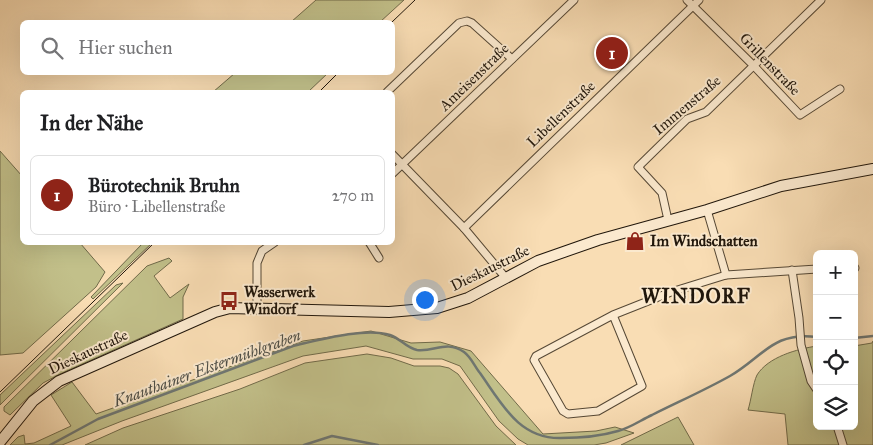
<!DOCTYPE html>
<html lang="de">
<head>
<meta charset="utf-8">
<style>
	:root { --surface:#fff; --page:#f2f2f2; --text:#202124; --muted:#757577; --line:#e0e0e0; --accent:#8f2418 }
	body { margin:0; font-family:"IM FELL Great Primer",serif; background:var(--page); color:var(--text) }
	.controls { position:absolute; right:15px; bottom:15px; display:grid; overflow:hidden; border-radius:8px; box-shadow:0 5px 20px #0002 }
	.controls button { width:45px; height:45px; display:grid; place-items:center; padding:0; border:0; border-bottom:1px solid var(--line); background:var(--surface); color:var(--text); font:25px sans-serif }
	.you { position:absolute; left:424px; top:299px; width:18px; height:18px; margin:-12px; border:4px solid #fff; border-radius:50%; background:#1a73e8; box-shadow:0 0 0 8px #1a73e833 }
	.badge { display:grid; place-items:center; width:32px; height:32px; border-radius:50%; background:var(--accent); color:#fff; font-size:16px; font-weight:700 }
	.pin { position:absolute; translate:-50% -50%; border:2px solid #fff; box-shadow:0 1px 5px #0006 }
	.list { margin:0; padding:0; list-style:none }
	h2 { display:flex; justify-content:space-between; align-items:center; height:65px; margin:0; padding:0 20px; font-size:21px }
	h2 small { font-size:16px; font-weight:400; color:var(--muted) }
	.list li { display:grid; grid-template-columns:32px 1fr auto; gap:15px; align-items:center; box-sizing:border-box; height:80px; margin:0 10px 10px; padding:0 10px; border:1px solid var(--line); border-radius:8px }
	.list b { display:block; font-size:19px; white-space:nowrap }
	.list p { margin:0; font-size:16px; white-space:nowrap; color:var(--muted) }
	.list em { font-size:16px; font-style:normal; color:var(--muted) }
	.icon { flex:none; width:28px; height:28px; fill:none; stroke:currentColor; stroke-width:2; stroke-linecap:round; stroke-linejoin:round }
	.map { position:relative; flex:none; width:873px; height:445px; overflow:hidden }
	.search { position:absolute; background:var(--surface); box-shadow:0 5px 20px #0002; left:20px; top:20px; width:375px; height:55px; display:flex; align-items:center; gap:12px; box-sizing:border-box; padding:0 18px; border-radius:8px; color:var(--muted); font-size:19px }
	.panel { position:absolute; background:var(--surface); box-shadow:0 5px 20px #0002; left:20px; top:90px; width:375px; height:155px; border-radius:8px }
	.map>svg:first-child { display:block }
</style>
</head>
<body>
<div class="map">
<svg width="873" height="445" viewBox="0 0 873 445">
	<rect width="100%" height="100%" fill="#f9ddb4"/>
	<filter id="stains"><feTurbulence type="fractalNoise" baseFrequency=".004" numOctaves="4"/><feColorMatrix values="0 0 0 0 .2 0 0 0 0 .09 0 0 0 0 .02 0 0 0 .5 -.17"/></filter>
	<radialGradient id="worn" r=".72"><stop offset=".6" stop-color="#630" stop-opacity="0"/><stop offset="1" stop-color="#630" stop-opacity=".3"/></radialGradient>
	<!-- green -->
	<g fill="#c2c08a" stroke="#716b4a">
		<polygon points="316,0 404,0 380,22 291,22"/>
		<polygon points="235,73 235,72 328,73 308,92 213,92"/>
		<polygon points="0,151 22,176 22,242 80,243 105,272 96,287 23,353 0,355"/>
		<polygon points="143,243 152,243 93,299 91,297"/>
		<polygon points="169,258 172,261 154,276 170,298 189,284 183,297 183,319 60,374 43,383 10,415 4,411 4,407 147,266"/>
		<polygon points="123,283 0,405 0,395 116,285"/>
		<polygon points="371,331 411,343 440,342 471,351 543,434 596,431 615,427 634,433 606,443 594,445 528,445 518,439 499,421 460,366 442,359 413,359 366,346 303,356 122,421 62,445 10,445 18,437 24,435 25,444 34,443 71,426 51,395 72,382 96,414 303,341"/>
		<path d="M 873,341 L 873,445 L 788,445 L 785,414 L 748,410 C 751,401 753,383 757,375 C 768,357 797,349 817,346 L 817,426 L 854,426 L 854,346 L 872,343 Z"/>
		<polygon points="367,354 391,358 414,366 440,366 449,368 458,374 496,426 516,445 85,445 123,428 240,389 305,363"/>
		<polygon points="678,417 694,445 621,445"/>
	</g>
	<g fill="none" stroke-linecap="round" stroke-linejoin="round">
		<!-- stream -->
		<g stroke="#6f7773" stroke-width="2.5">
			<polyline points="854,338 873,336"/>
			<path d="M 50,445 L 98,419 L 293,346 C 319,340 365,327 390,335 C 400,338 406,348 417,350 C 435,352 446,340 464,352 C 471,357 475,367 480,373 C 502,404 519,439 561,438 C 579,438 601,436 618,431 C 630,428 641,420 652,415 C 678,402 705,390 730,376 C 763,357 773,331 817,337"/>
			<polyline points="304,445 332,436 378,445"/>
		</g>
		<!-- street casing -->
		<g stroke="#564835" stroke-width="9">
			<g id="street">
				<polyline points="687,0 753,65 800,115 840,89"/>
				<polyline points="387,92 459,23 467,21 472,23 512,59"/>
				<polyline points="392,154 464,228 505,277"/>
				<polyline points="392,174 574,0"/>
				<polyline points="707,210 726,275"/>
				<polyline points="668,220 662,193 638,167 687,119 706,112 821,0"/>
				<polyline points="464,228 699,0"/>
				<polyline points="369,242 379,258"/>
				<polyline points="854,268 855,268"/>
				<polyline points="792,270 799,318 801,345 811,381 817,390"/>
				<polyline points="257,309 257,263 262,251 275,242"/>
				<polyline points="613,315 536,356 534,360 563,411 568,414 598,411 642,386 613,315 671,292 726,275 817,269"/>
				<polyline points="837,426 843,445"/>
			</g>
		</g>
		<!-- secondary casing -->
		<g stroke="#20160b" stroke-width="12">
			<polyline id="secondary" points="0,442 33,401 59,381 215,312 230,308 389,312 437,308 468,298 538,261 598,240 707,210 781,186 873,169"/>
		</g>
		<!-- street -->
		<use href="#street" stroke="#fbe9ce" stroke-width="7"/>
		<!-- secondary -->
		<use href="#secondary" stroke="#fbe9ce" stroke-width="10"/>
		<!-- tram -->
		<g stroke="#20160b" stroke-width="1">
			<polyline points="392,22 415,0"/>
			<polyline points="319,92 339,72"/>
			<polyline points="0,392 155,242"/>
		</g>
	</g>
	<!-- icons -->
	<defs>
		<g id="shop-bare" transform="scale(1.5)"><path d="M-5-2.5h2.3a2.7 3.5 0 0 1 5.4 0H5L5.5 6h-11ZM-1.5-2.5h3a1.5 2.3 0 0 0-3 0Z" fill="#8f2418" stroke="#fbe9ce" stroke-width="2.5" paint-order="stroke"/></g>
		<g id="bus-bare" transform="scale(1.5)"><path d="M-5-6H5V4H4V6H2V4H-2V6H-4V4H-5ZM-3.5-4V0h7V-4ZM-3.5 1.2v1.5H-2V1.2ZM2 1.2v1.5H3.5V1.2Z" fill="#8f2418" stroke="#fbe9ce" stroke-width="2.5" paint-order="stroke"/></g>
	</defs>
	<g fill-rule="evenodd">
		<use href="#shop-bare" x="635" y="241"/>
		<use href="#bus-bare" x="229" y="301"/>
	</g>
	<g text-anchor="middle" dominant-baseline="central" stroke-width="4" stroke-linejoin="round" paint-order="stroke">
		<!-- street labels -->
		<g font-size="15" fill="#20160b" stroke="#fbe9ce">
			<text transform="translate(770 64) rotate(46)">Grillenstraße</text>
			<text transform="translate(474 77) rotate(-44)">Ameisenstraße</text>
			<text transform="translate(687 105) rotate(-40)">Immenstraße</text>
			<text transform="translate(561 114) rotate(-44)">Libellenstraße</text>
			<text transform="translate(490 268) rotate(-26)">Dieskaustraße</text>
			<text transform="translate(88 352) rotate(-25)">Dieskaustraße</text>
		</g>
		<!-- poi labels -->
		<g font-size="15" font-weight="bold" fill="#20160b" stroke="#fbe9ce" text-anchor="start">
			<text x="650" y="241">Im Windschatten</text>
			<text x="244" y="292">Wasserwerk<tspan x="244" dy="17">Windorf</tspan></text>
		</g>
		<!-- water labels -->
		<g font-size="16" font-style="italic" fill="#4e4f48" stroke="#fbe9ce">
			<text transform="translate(207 368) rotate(-20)">Knauthainer Elstermühlgraben</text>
		</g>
		<!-- district labels -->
		<g font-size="20" font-weight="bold" letter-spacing="1" fill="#20160b" stroke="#fbe9ce">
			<text x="696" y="296">WINDORF</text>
		</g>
	</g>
	<rect width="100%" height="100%" filter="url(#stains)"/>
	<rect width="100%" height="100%" fill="url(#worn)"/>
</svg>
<div class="controls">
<button>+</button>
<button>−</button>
<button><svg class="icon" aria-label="locate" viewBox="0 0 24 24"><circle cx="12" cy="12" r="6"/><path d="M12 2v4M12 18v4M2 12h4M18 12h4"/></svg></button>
<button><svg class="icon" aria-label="layers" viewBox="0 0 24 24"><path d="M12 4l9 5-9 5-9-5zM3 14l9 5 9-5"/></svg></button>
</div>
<div class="you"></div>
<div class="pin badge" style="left:612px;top:53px">1</div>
<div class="search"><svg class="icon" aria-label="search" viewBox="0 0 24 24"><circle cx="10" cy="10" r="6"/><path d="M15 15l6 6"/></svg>Hier suchen</div>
<section class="panel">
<h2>In der Nähe<small></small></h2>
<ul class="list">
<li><span class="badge">1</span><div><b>Bürotechnik Bruhn</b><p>Büro · Libellenstraße</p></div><em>270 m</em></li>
</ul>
</section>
</div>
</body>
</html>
